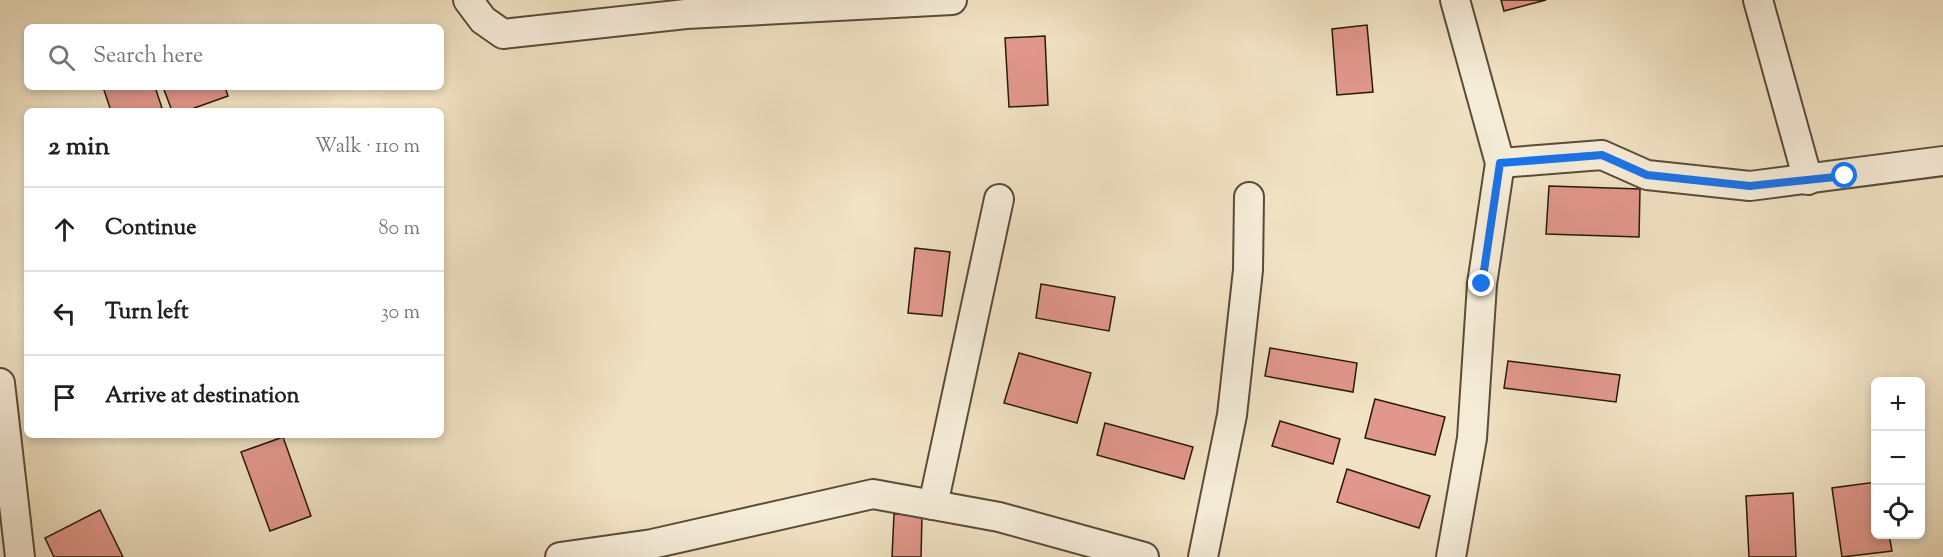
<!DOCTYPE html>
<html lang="en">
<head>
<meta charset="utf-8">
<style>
	:root { --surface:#fff; --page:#f6f6f6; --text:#202124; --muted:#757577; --line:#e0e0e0 }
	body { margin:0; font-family:"Sorts Mill Goudy",serif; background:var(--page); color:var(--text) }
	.controls { position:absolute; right:18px; bottom:18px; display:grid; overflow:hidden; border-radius:9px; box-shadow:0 3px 9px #0003 }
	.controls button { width:54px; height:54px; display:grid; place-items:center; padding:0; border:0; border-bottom:2px solid var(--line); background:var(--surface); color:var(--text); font:30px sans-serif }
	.stop { position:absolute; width:18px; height:18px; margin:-14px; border:4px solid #1a73e8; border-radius:50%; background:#fff }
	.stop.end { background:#1a73e8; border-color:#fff; box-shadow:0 2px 6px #0008 }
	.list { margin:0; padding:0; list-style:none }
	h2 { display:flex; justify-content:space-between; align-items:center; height:78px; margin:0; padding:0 24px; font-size:26px }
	h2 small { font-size:20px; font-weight:400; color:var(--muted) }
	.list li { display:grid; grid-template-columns:39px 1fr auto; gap:18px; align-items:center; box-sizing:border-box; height:84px; padding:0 24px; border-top:2px solid var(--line) }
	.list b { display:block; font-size:22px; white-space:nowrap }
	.list em { font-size:20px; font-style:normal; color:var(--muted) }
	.icon { flex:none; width:33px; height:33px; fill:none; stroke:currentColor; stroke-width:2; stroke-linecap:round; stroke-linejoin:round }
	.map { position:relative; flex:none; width:1943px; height:557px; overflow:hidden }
	.search { position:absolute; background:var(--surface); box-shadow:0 3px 9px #0003; left:24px; top:24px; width:420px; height:66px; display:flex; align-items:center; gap:15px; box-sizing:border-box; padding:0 21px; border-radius:9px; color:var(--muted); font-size:22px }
	.panel { position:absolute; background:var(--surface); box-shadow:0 3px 9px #0003; left:24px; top:108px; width:420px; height:330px; border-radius:9px }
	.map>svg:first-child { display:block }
</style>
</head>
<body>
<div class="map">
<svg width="1943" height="557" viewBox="0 0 1943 557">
	<rect width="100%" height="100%" fill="#f0e2c3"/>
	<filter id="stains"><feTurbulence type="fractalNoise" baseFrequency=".00333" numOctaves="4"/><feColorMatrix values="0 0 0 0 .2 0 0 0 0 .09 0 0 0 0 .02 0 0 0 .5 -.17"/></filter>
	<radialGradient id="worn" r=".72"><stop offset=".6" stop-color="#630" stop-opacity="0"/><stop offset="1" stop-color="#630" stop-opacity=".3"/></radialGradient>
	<!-- building -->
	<g fill="#e1978c" stroke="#281a08" stroke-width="1.5">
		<polygon points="1501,0 1546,0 1504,11"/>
		<polygon points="1367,25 1373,92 1337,95 1332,29"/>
		<polygon points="1045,36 1048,105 1009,107 1005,38"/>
		<polygon points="103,87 155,87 162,108 152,111 111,111"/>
		<polygon points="163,87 225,87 228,96 186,111 172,111"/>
		<polygon points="1549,186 1640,189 1639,237 1546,234"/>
		<polygon points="915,248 950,252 942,316 908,313"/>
		<polygon points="1041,284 1115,297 1109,331 1036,318"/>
		<polygon points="1270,348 1357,363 1353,392 1265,376"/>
		<polygon points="1019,353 1091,373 1077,423 1004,403"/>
		<polygon points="1508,361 1620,375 1616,402 1504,388"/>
		<polygon points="1375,399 1445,417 1435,455 1365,438"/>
		<polygon points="1280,421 1340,439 1333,464 1272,446"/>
		<polygon points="1105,423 1193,447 1184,479 1097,455"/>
		<polygon points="283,437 311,516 270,531 241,452"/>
		<polygon points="1347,469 1430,496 1419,528 1337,502"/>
		<polygon points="1876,482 1876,534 1889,534 1892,551 1842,557 1832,488"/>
		<polygon points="1793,493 1796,557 1749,557 1746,496"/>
		<polygon points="100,510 123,557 54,557 45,538"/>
		<polygon points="894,514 922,515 921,557 892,557"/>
	</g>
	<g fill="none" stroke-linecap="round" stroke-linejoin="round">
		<!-- street casing -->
		<g stroke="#5a4c37" stroke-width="32">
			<g id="street">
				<polyline points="468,0 483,20 503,34 686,14 952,0"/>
				<polyline points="1758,0 1808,180"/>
				<polyline points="1500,163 1602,155 1647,175 1750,186 1943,161"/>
				<polyline points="0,383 20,557"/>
				<polyline points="933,505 999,199"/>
				<polyline points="560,557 652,544 873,494 999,517 1144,557"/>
				<polyline points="1203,557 1232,415 1248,270 1249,197"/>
				<polyline points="1451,557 1472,438 1482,284 1500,163 1455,0"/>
			</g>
		</g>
		<!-- street -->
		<use href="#street" stroke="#f5ecd8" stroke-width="28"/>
	</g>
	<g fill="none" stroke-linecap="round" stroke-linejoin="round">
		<!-- route -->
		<polyline stroke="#1a73e8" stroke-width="8" points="1482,284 1500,163 1602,155 1647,175 1750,186 1845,176"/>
	</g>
	<rect width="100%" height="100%" filter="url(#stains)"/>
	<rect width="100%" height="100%" fill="url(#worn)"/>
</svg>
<div class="controls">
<button>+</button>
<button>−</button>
<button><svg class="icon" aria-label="locate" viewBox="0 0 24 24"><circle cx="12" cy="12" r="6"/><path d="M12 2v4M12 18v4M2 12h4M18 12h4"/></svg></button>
</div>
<div class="stop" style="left:1845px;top:176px"></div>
<div class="stop end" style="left:1482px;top:284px"></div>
<div class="search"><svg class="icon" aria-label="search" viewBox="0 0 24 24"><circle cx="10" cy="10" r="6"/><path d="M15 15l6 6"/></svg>Search here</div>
<section class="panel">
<h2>2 min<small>Walk · 110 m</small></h2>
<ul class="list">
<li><svg class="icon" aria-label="ahead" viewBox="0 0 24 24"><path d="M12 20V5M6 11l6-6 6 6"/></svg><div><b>Continue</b></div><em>80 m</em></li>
<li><svg class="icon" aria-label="left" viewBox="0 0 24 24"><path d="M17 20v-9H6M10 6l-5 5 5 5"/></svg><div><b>Turn left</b></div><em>30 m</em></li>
<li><svg class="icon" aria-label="arrive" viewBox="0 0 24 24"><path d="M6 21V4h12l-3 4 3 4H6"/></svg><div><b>Arrive at destination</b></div></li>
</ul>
</section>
</div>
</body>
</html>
